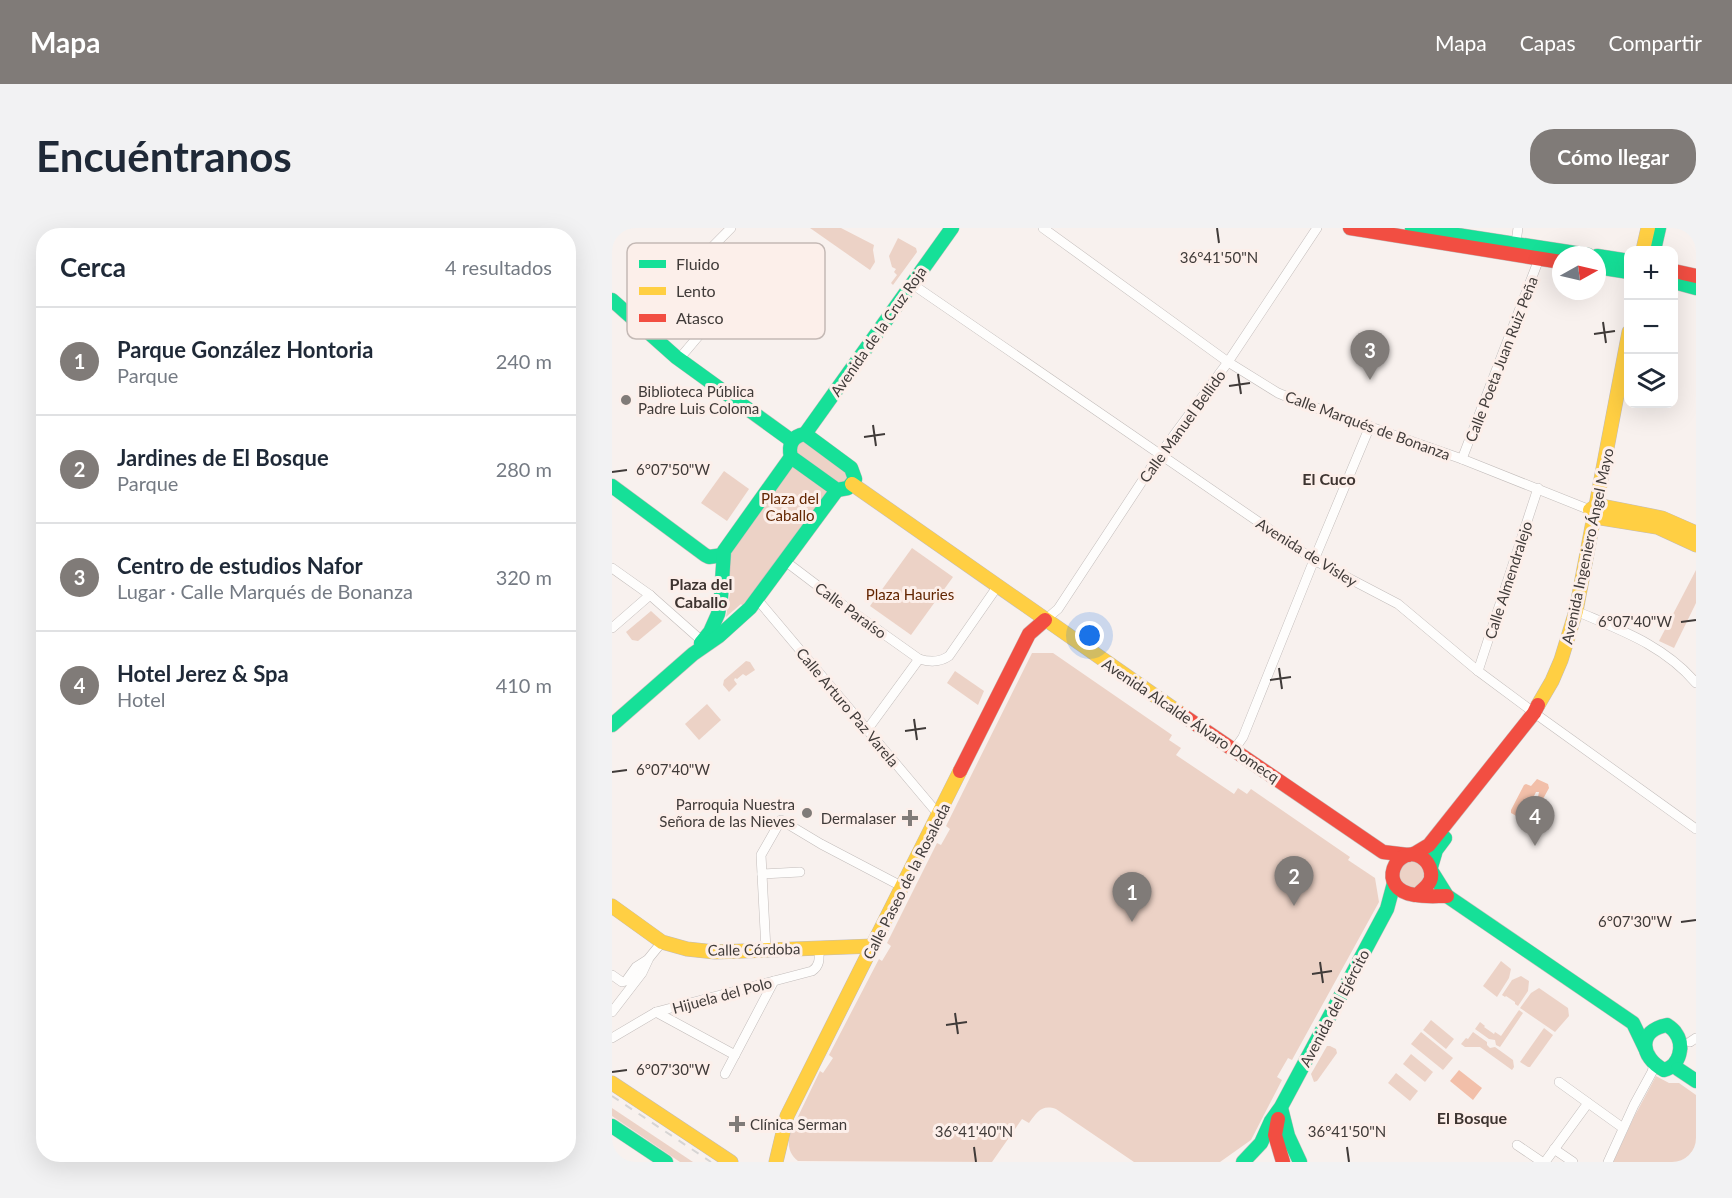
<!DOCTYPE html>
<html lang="es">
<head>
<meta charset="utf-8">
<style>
	:root { --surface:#fff; --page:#f2f2f3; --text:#1f2937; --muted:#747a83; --line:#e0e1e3; --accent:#807b78 }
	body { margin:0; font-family:Lato,sans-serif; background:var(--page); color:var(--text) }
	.controls { position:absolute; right:18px; top:18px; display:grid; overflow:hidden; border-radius:12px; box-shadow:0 6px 24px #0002 }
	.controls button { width:54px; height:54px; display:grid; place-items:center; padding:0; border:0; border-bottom:2px solid var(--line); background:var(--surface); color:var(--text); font:30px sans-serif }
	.compass { position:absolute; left:940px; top:18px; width:54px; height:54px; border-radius:50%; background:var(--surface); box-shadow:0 6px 24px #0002; rotate:82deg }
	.you { position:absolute; left:478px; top:408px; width:21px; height:21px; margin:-15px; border:4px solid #fff; border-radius:50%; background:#1a73e8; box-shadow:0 0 0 9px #1a73e833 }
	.badge { display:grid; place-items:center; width:39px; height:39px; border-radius:50%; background:var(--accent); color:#fff; font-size:20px; font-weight:700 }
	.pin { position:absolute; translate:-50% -50px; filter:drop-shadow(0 2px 3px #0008) }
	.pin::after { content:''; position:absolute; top:32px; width:21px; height:18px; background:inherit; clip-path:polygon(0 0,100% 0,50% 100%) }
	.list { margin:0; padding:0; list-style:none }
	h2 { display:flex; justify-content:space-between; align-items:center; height:78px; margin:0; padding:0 24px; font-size:26px }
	h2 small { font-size:20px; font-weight:400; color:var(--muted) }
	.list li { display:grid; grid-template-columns:39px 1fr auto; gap:18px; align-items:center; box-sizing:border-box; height:108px; padding:0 24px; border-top:2px solid var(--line) }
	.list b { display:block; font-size:22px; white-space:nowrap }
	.list p { margin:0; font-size:20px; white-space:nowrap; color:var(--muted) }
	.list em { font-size:20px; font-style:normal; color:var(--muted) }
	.icon { flex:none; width:33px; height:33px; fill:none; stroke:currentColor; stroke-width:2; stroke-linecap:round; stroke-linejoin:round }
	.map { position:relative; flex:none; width:1084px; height:934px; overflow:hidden; border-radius:24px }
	header { display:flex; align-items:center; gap:36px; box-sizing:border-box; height:84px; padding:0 30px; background:var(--accent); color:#fff }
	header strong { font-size:28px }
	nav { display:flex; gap:33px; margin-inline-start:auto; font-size:21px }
	.intro { display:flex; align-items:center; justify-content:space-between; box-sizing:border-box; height:144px; padding:0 36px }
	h1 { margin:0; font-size:42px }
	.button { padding:15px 27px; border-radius:24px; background:var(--accent); color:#fff; font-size:21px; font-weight:700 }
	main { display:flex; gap:36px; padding:0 36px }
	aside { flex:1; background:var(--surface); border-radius:24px; box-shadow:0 6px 24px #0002 }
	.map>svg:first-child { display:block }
</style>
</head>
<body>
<header>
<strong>Mapa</strong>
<nav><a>Mapa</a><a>Capas</a><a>Compartir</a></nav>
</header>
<div class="intro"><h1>Encuéntranos</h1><a class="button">Cómo llegar</a></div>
<main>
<aside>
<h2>Cerca<small>4 resultados</small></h2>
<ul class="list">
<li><span class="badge">1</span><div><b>Parque González Hontoria</b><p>Parque</p></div><em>240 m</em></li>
<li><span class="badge">2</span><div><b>Jardines de El Bosque</b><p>Parque</p></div><em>280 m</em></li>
<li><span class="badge">3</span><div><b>Centro de estudios Nafor</b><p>Lugar · Calle Marqués de Bonanza</p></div><em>320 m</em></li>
<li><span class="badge">4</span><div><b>Hotel Jerez &amp; Spa</b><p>Hotel</p></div><em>410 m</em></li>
</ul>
</aside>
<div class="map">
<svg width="1084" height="934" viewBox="0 0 1084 934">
	<rect width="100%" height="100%" fill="#f8f1ee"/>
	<!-- green -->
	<g fill="#ecd2c6">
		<polygon points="198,0 229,0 262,17 261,22 263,34 258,42"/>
		<polygon points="286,10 304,20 305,24 281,57 279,55 285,47 282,44 284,41 280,39 277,28"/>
		<polygon points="192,213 237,245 234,255 226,255 185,225 185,216"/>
		<polygon points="180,238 216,263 133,380 129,376 114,389 118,365 113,364 115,331"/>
		<polygon points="112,243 137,261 115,293 89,275"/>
		<polygon points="300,320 341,349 299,407 258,378"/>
		<polygon points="1084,342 1084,375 1062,420 1047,413"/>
		<polygon points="39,383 50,393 26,413 20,412 14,404"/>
		<path d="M 420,425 L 441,425 L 560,507 L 557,512 L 569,520 L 564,527 L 622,566 L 626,560 L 635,566 L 639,561 L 738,629 L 736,632 L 763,650 L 767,674 L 680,832 L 676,830 L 665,849 L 670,852 L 639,912 L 608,934 L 522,934 L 444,881 C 430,876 425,884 417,895 L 410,891 L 380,934 L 186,933 C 175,924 175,913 180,901 L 208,843 L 211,845 L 221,830 L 217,827 L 267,731 L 270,733 L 279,718 L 275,715 L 325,615 L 329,617 L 338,601 L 334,598 Z"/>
		<polygon points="134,433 138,434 143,442 134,448 131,446 125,451 123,450 122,452 125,456 117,464 111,457 112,452"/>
		<polygon points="343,443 372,463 366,477 335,455"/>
		<polygon points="95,476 109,492 87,512 73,496"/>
		<polygon points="803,631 814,642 808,660 793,661 784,644 786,639"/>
		<polygon points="889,733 899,741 897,750 885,769 871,758"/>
		<polygon points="909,748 917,753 916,763 906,778 903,776 903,774 894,768 893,769 890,767 900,752"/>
		<polygon points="927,760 956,780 957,788 943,804 908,780 919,765"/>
		<polygon points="907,782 911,785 888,819 884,817 883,812 877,811 863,801 868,794 873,798 872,799 882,806 883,804 889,808"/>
		<polygon points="819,792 842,811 834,821 811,802"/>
		<polygon points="932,800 941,807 918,839 916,839 908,834"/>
		<polygon points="809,804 841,830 831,842 799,816"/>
		<polygon points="861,804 875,814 875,817 878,820 883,819 901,832 902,839 900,842 868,819 853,819 849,816 854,810 856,811"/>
		<polygon points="715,818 718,818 724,821 725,825 705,853 702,854 699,846"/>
		<polygon points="799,826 821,844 813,854 791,836"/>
		<polygon points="784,845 806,863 798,873 776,855"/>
		<polygon points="1044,848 1057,855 1067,855 1084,867 1084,934 1001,934 1022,889"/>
		<polygon points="0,880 81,934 68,934 0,888"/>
	</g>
	<!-- water -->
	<g fill="#f2bfa9">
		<polygon points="925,551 936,556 937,560 931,571 926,569 927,564 924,564 921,570 924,573 915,590 912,592 899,585 899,582 912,557 914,556 919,558"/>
		<polygon points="847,842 870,860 861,872 838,853"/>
	</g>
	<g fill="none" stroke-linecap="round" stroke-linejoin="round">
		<!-- street casing -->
		<g stroke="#c2bcba" stroke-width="10">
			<g id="street">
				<polyline points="431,0 616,134 666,165 693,176 850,231 978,282"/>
				<polyline points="903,21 906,0"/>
				<polyline points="300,56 702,332 786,376 866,443 928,489 1084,601"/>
				<polyline points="24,96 119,0"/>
				<polyline points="67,131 145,39"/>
				<polyline points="850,231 927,31"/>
				<path d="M 173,333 L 231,377 L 307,431 C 317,434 327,435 337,428 L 385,359"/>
				<polyline points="0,340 38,367 90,413"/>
				<polyline points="145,371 327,587"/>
				<path d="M 964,383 C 1008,402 1052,417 1084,455"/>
				<polyline points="433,392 446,381 548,226 616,134 705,0"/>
				<polyline points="0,400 38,367"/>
				<polyline points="866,443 926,260"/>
				<polyline points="255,502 307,431"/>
				<polyline points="622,522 631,509 702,332 758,198"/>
				<polyline points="150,646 188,644"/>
				<polyline points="154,722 149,627 169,592 209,616 291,659"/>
				<polyline points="0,747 10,754 14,753 24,739 35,732"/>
				<polyline points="0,784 30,745 37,730 50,714"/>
				<polyline points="44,784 123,827"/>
				<path d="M 0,810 L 44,784 L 200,743 C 209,737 207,729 207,719"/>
				<polyline points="1078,814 1084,810"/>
				<polyline points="113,846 162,753"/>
				<polyline points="947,854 1011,900"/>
				<polyline points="905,917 930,934"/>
				<polyline points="942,921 961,934"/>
				<polyline points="933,934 976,875"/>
				<polyline points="996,934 1022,877 1040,844 1042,836"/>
			</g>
		</g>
		<!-- fast casing -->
		<g stroke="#c2bcba" stroke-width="15">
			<g id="fast">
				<polyline points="800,0 976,27"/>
				<polyline points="1042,22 1047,0"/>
				<polyline points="985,28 1017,33"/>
				<polyline points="985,39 1017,44"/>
				<polyline points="1062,54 1084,60"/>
				<polyline points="0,72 64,129 180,213"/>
				<polyline points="193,206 340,0"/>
				<path d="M 193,206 L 239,240 L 243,251 L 236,260 L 225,262 L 179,229 C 176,217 180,208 193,206 Z"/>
				<polyline points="0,258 93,327 97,329 111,327"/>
				<polyline points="89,415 98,404 106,386 109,369 112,323 179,229"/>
				<polyline points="0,497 81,426 107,408 138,380 225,262"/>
				<polyline points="819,639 824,622 833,610"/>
				<polyline points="820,644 835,668 1021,795 1033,820"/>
				<path d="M 1055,797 C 1058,799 1061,801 1063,804 C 1073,817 1068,838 1052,842 C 1028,829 1025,803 1055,797 Z"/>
				<polyline points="1066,841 1084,853"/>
				<polyline points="669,880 676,908 688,934"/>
				<polyline points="0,898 54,934"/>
				<polyline points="631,934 649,915 659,893 669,879 775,681 782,655"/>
			</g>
		</g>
		<!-- slow casing -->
		<g stroke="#c2bcba" stroke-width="15">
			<g id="slow">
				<polyline points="1031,22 1036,0"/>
				<polyline points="240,256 569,486"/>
				<polyline points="1084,305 1050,290 985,277 978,282 983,289 1045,299 1084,317"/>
				<polyline points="926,477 940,453 949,432 964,383 1017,104"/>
				<polyline points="0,678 50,714 75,721 103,724 261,718"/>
				<polyline points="0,855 119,934"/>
				<polyline points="164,934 175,888 348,543"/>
			</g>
		</g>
		<!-- jam casing -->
		<g stroke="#c2bcba" stroke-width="15">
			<g id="jam">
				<polyline points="738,0 949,34"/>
				<polyline points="1062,43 1084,48"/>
				<polyline points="569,486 771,624 796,627"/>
				<polyline points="348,543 417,406 433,392"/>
				<polyline points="802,626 817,617 922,485 926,477"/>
				<path d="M 806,666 C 813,660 821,654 819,644 C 818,638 814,632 809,629 C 785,615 762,661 803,667 C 813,669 824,668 835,668"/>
				<polyline points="666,891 663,907 671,934"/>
			</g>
		</g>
		<!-- street -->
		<use href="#street" stroke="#fefdfc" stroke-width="9"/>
		<!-- fast -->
		<use href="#fast" stroke="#16e098" stroke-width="14"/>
		<!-- slow -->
		<use href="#slow" stroke="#ffcf43" stroke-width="14"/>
		<!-- jam -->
		<use href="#jam" stroke="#f24e42" stroke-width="14"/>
		<!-- rail -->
		<polyline stroke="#d7d5d4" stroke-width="2" stroke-dasharray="8 8" stroke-linecap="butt" points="0,868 99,934"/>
	</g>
	<!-- ticks -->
	<path fill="none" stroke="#403b39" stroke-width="2" d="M 605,0 L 607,15M 991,94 L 994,115M 982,106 L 1003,103M 626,146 L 629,166M 617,158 L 638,155M 261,197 L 264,218M 252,209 L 273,206M 0,244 L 15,242M 1069,394 L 1084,392M 667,440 L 670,461M 658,452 L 679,449M 302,491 L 305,512M 293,503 L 314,500M 0,544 L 15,542M 1069,694 L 1084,692M 708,734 L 711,755M 700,746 L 720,743M 343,785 L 346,806M 334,797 L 355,794M 0,844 L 15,842M 362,919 L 364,934M 735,919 L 737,934"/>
	<!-- markers -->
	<g fill="#807b78" stroke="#fcefea" stroke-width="2">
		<circle cx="14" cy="172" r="6"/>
		<circle cx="195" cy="585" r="6"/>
		<path d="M295 581h6v6h6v6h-6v6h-6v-6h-6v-6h6z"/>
		<path d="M122 887h6v6h6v6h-6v6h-6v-6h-6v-6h6z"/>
	</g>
	<g text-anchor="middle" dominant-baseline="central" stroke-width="6" stroke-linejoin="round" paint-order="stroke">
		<!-- street labels -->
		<g font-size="15" fill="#403b39" stroke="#fcefea">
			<text transform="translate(266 103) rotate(-55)">Avenida de la Cruz Roja</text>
			<text transform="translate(889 131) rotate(-69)">Calle Poeta Juan Ruiz Peña</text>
			<text transform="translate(756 197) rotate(20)">Calle Marqués de Bonanza</text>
			<text transform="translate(570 198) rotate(-54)">Calle Manuel Bellido</text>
			<text transform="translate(975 318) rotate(-78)">Avenida Ingeniero Ángel Mayo</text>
			<text transform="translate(695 324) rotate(32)">Avenida de Visley</text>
			<text transform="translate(896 352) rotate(-72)">Calle Almendralejo</text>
			<text transform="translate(239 382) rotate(36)">Calle Paraíso</text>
			<text transform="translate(236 479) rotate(50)">Calle Arturo Paz Varela</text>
			<text transform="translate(579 492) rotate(34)">Avenida Alcalde Álvaro Domecq</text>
			<text transform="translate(294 653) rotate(-63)">Calle Paseo de la Rosaleda</text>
			<text transform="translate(142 721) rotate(-1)">Calle Córdoba</text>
			<text transform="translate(110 767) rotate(-15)">Hijuela del Polo</text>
			<text transform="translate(722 780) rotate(-62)">Avenida del Ejército</text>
		</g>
		<!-- poi labels -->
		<g font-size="15" fill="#403b39" stroke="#fcefea" text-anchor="start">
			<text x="26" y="163">Biblioteca Pública<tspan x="26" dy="17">Padre Luis Coloma</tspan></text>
			<text x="183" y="576" text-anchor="end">Parroquia Nuestra<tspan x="183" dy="17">Señora de las Nieves</tspan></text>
			<text x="284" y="590" text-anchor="end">Dermalaser</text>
			<text x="138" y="896">Clínica Serman</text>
		</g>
		<!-- park labels -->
		<g font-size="15" fill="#632602" stroke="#fcefea">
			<text x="178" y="270">Plaza del<tspan x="178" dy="17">Caballo</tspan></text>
			<text x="298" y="366">Plaza Hauries</text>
		</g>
		<!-- neighbourhood labels -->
		<g font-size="16" font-weight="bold" fill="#3e3430" stroke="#fcefea">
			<text x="717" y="250">El Cuco</text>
			<text x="89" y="355">Plaza del<tspan x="89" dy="18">Caballo</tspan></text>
			<text x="860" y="889">El Bosque</text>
		</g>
	</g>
	<!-- legend -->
	<rect x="15" y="15" width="198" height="96" rx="9" fill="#fcefea" stroke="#c4b9b5" stroke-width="1.5"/>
	<rect x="27" y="32" width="27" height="8" fill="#16e098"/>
	<rect x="27" y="59" width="27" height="8" fill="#ffcf43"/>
	<rect x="27" y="86" width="27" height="8" fill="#f24e42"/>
	<g font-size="16" fill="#403b39">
		<text x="64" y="42">Fluido</text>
		<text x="64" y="69">Lento</text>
		<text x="64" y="96">Atasco</text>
	</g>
	<g font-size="15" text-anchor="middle" fill="#403b39" stroke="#fcefea" stroke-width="6" stroke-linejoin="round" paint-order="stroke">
		<text x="607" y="35">36°41'50"N</text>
		<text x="61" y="247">6°07'50"W</text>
		<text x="1023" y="399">6°07'40"W</text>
		<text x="61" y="547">6°07'40"W</text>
		<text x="1023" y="699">6°07'30"W</text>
		<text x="61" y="847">6°07'30"W</text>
		<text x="362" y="909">36°41'40"N</text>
		<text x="735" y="909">36°41'50"N</text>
	</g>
</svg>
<div class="controls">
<button>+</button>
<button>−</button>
<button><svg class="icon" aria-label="layers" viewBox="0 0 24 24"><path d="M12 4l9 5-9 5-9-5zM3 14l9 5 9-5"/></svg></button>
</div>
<svg class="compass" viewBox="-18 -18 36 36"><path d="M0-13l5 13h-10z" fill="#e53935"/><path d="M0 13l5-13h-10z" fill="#747a83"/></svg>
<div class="you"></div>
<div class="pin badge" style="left:520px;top:694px">1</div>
<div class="pin badge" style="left:682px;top:678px">2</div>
<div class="pin badge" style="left:758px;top:152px">3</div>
<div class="pin badge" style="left:923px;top:618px">4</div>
</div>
</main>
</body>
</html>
